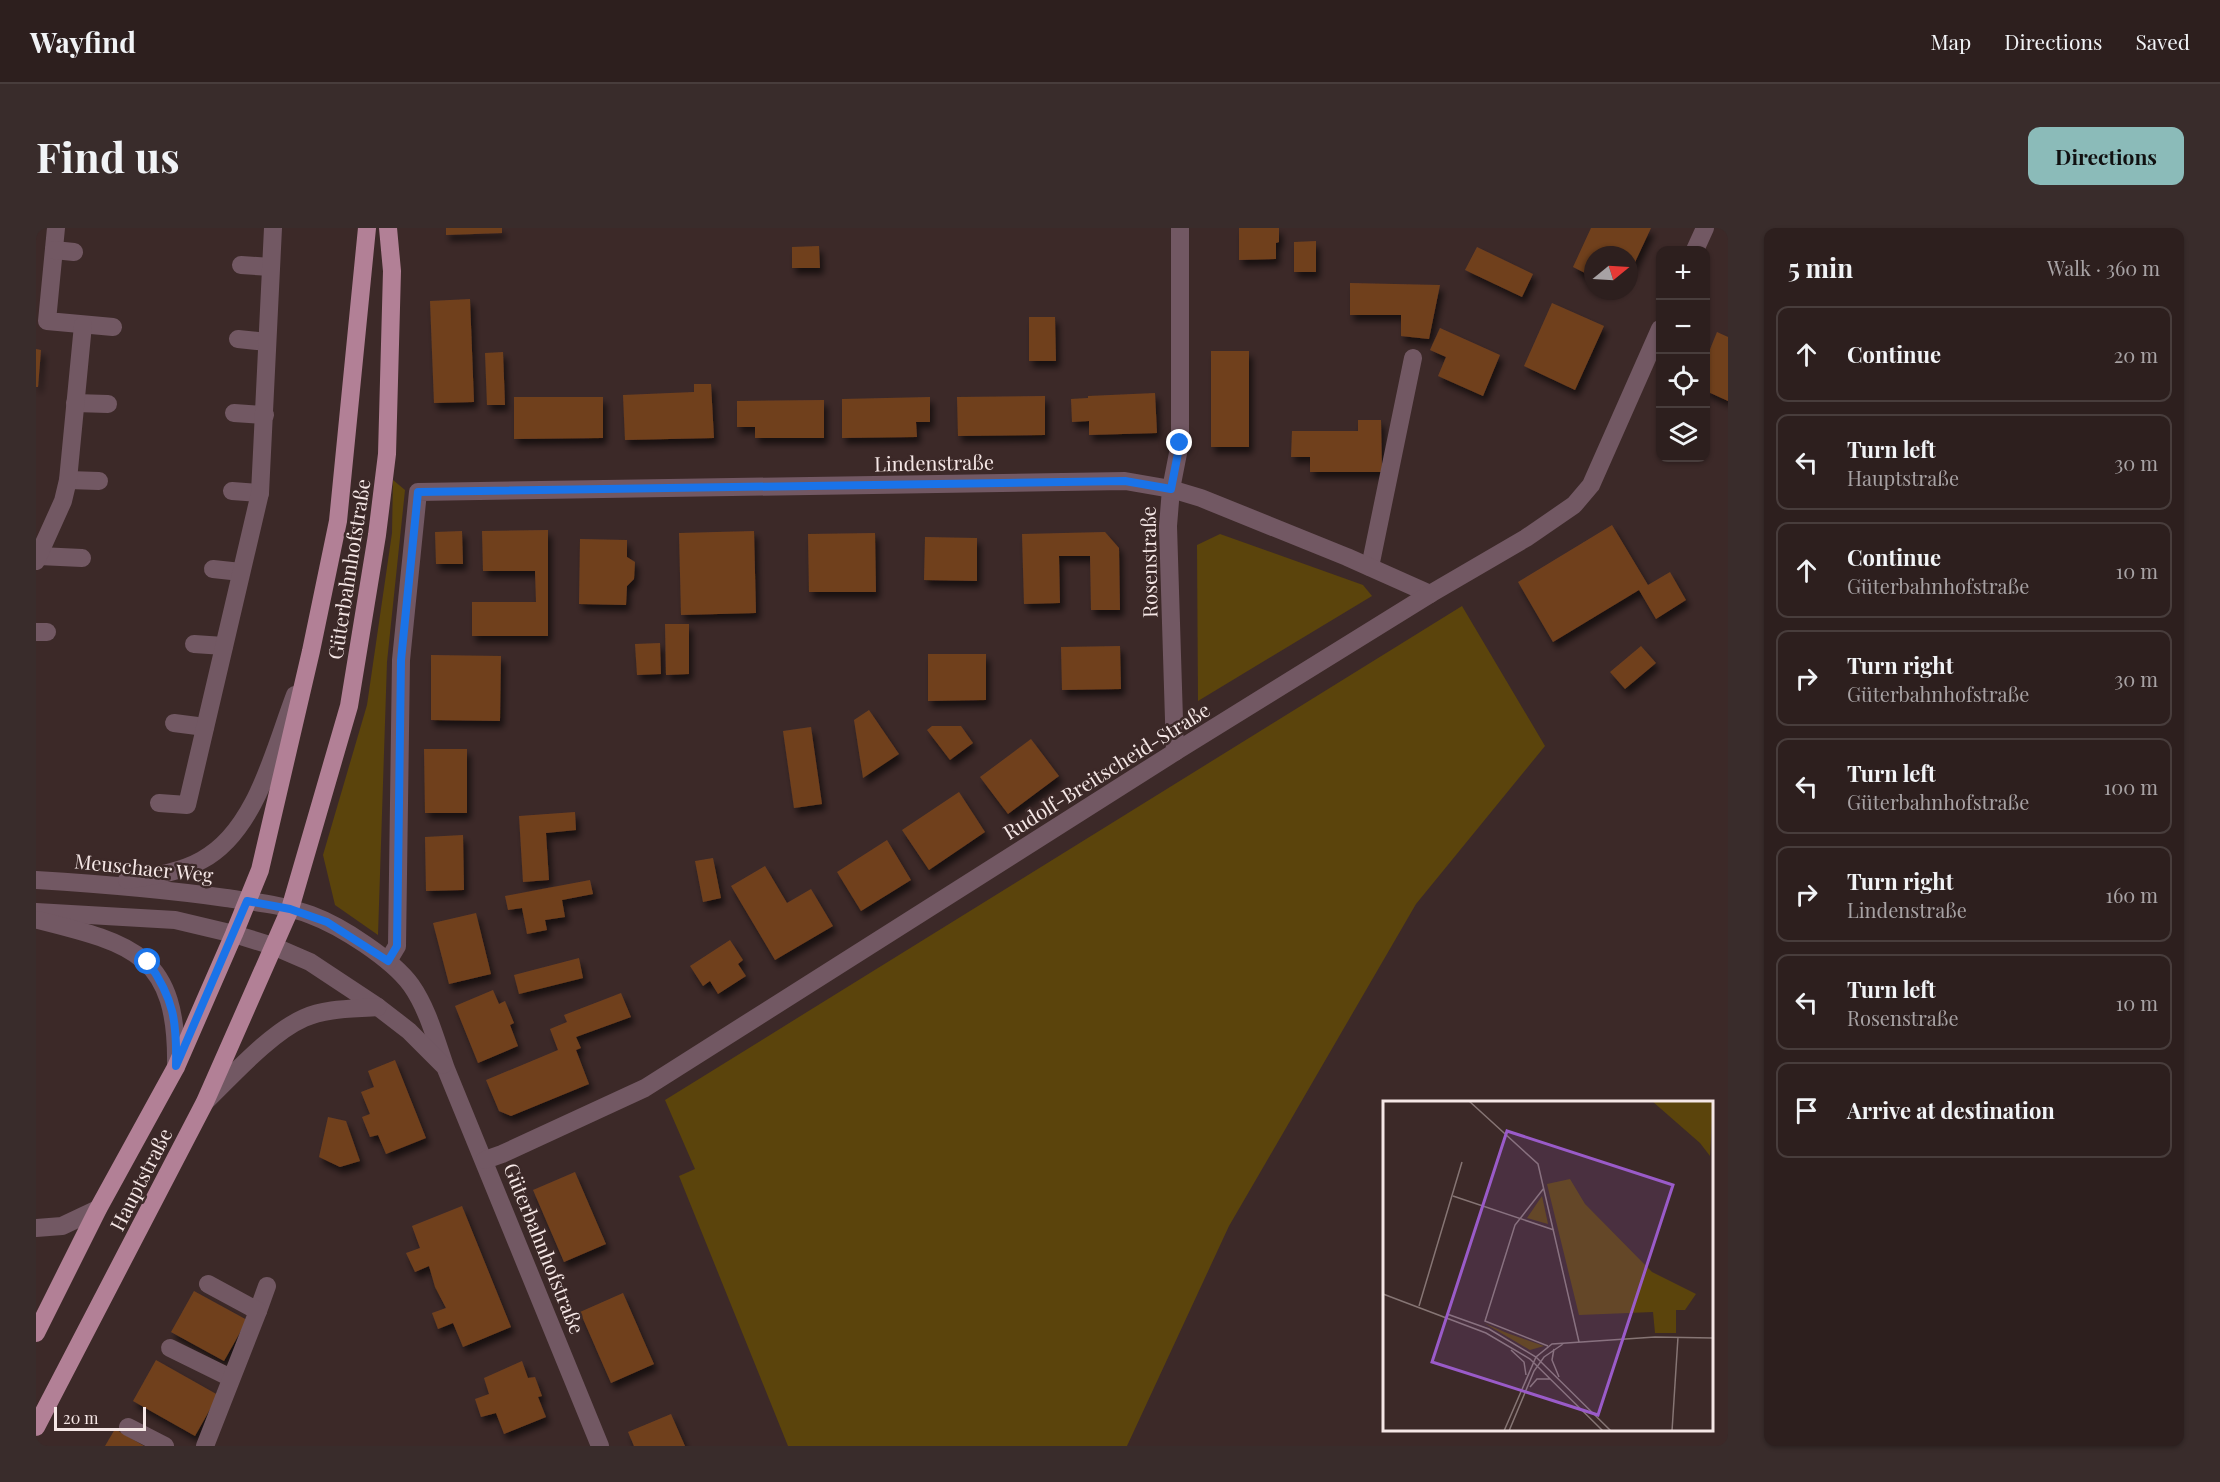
<!DOCTYPE html>
<html lang="en">
<head>
<meta charset="utf-8">
<style>
	:root { --surface:#2d1f1e; --page:#392c2b; --text:#f1f3f6; --muted:#a7a2a4; --line:#483d3c; --accent:#8bbbb9 }
	body { margin:0; font-family:"Playfair Display",serif; background:var(--page); color:var(--text) }
	.controls { position:absolute; right:18px; top:18px; display:grid; overflow:hidden; border-radius:12px; box-shadow:0 2px 4px #0004 }
	.controls button { width:54px; height:54px; display:grid; place-items:center; padding:0; border:0; border-bottom:2px solid var(--line); background:var(--surface); color:var(--text); font:30px sans-serif }
	.compass { position:absolute; left:1548px; top:18px; width:54px; height:54px; border-radius:50%; background:var(--surface); box-shadow:0 2px 4px #0004; rotate:72deg }
	.scale { position:absolute; left:18px; bottom:15px; width:92px; box-sizing:border-box; padding-left:6px; border:3px solid #f5e7e6; border-top:0; font-size:16px; line-height:21px; white-space:nowrap; color:#f5e7e6; -webkit-text-stroke:4px #3c2928; paint-order:stroke }
	.stop { position:absolute; width:18px; height:18px; margin:-14px; border:4px solid #1a73e8; border-radius:50%; background:#fff }
	.stop.end { background:#1a73e8; border-color:#fff; box-shadow:0 2px 6px #0008 }
	.list { margin:0; padding:0; list-style:none }
	h2 { display:flex; justify-content:space-between; align-items:center; height:78px; margin:0; padding:0 24px; font-size:26px }
	h2 small { font-size:20px; font-weight:400; color:var(--muted) }
	.list li { display:grid; grid-template-columns:39px 1fr auto; gap:18px; align-items:center; box-sizing:border-box; height:96px; margin:0 12px 12px; padding:0 12px; border:2px solid var(--line); border-radius:12px }
	.list b { display:block; font-size:22px; white-space:nowrap }
	.list p { margin:0; font-size:20px; white-space:nowrap; color:var(--muted) }
	.list em { font-size:20px; font-style:normal; color:var(--muted) }
	.icon { flex:none; width:33px; height:33px; fill:none; stroke:currentColor; stroke-width:2; stroke-linecap:round; stroke-linejoin:round }
	.map { position:relative; flex:none; width:1692px; height:1218px; overflow:hidden; border-radius:12px }
	header { display:flex; align-items:center; gap:36px; box-sizing:border-box; height:84px; padding:0 30px; background:var(--surface); border-bottom:2px solid var(--line) }
	header strong { font-size:28px }
	nav { display:flex; gap:33px; margin-inline-start:auto; font-size:21px }
	.intro { display:flex; align-items:center; justify-content:space-between; box-sizing:border-box; height:144px; padding:0 36px }
	h1 { margin:0; font-size:42px }
	.button { padding:15px 27px; border-radius:12px; background:var(--accent); color:#111; font-size:21px; font-weight:700 }
	main { display:flex; gap:36px; padding:0 36px }
	aside { flex:1; background:var(--surface); border-radius:12px; box-shadow:0 2px 4px #0004 }
	.map>svg:first-child { display:block }
</style>
</head>
<body>
<header>
<strong>Wayfind</strong>
<nav><a>Map</a><a>Directions</a><a>Saved</a></nav>
</header>
<div class="intro"><h1>Find us</h1><a class="button">Directions</a></div>
<main>
<div class="map">
<svg width="1692" height="1218" viewBox="0 0 1692 1218">
	<defs>
		<filter id="shadow"><feDropShadow dx="3.5" dy="6" stdDeviation="3" flood-color="#0009"/></filter>
	</defs>
	<rect width="100%" height="100%" fill="#3c2928"/>
	<!-- green -->
	<g fill="#5b440c">
		<polygon points="357,252 369,262 351,434 342,707 299,677 287,627 331,477 356,305"/>
		<polygon points="1184,306 1327,357 1336,368 1162,473 1161,317"/>
		<polygon points="1426,378 1509,518 1380,676 1193,998 1091,1218 752,1218 643,948 659,941 629,872"/>
	</g>
	<!-- building -->
	<g fill="#70401f" filter="url(#shadow)">
		<polygon points="410,0 466,0 466,5 410,7"/>
		<polygon points="1203,0 1243,0 1243,14 1240,15 1240,31 1203,32"/>
		<polygon points="1555,0 1615,0 1593,47 1593,27 1557,27 1557,49 1537,39"/>
		<polygon points="1280,13 1280,44 1258,44 1258,14"/>
		<polygon points="783,18 784,40 756,40 756,19"/>
		<polygon points="1441,19 1497,46 1486,69 1429,42"/>
		<polygon points="1314,55 1404,57 1393,111 1365,108 1365,87 1314,87"/>
		<polygon points="434,71 438,174 398,175 394,73"/>
		<polygon points="1516,75 1568,98 1539,162 1488,138"/>
		<polygon points="993,89 1019,89 1020,133 993,133"/>
		<polygon points="1404,100 1464,127 1447,168 1402,148 1410,129 1394,122"/>
		<polygon points="1681,104 1692,109 1692,173 1670,163 1670,131"/>
		<polygon points="0,121 5,122 2,159 0,159"/>
		<rect x="1175" y="123" width="38" height="96"/>
		<polygon points="467,124 469,177 451,177 449,125"/>
		<polygon points="658,156 675,156 678,210 589,212 587,167 658,164"/>
		<polygon points="1119,165 1121,205 1053,207 1053,193 1036,194 1035,171 1052,170 1052,168"/>
		<polygon points="1009,168 1009,207 922,208 921,169"/>
		<polygon points="478,169 567,169 567,210 478,211"/>
		<polygon points="894,169 894,194 880,194 881,209 806,210 806,171"/>
		<polygon points="788,172 788,210 719,210 719,199 701,199 701,173"/>
		<polygon points="1322,192 1345,192 1346,244 1274,244 1274,229 1255,229 1256,203 1322,203"/>
		<polygon points="1576,297 1612,357 1634,344 1650,372 1620,391 1603,362 1517,414 1482,354"/>
		<polygon points="512,302 512,408 436,408 436,374 500,374 499,343 447,343 446,303"/>
		<polygon points="426,303 427,336 400,336 399,304"/>
		<polygon points="718,303 720,385 645,387 643,305"/>
		<polygon points="1069,304 1083,320 1084,382 1055,382 1054,328 1023,328 1024,375 988,376 986,306"/>
		<polygon points="839,305 840,364 773,364 772,306"/>
		<polygon points="889,309 941,310 941,353 888,352"/>
		<polygon points="544,311 591,312 591,329 599,334 598,351 591,358 590,377 543,376"/>
		<polygon points="629,396 653,396 653,446 630,447"/>
		<polygon points="624,415 625,446 601,447 599,416"/>
		<polygon points="1084,418 1085,461 1026,462 1025,419"/>
		<polygon points="1605,418 1620,435 1589,461 1574,444"/>
		<polygon points="892,426 950,426 950,472 892,473"/>
		<polygon points="395,427 465,428 464,493 395,492"/>
		<polygon points="833,482 863,526 827,550 818,492"/>
		<polygon points="896,498 925,498 937,515 914,532 891,502"/>
		<polygon points="775,499 786,576 758,580 747,503"/>
		<polygon points="995,511 1023,548 972,586 944,549"/>
		<polygon points="388,521 431,521 431,585 389,585"/>
		<polygon points="923,564 949,604 893,642 866,602"/>
		<polygon points="539,584 540,602 510,605 513,652 487,654 483,588"/>
		<polygon points="427,607 428,662 390,663 389,609"/>
		<polygon points="851,612 875,652 825,683 801,644"/>
		<polygon points="677,630 685,670 667,674 659,633"/>
		<polygon points="729,638 751,675 775,661 797,698 739,732 695,658"/>
		<polygon points="554,652 557,666 526,672 529,689 509,692 511,702 491,706 486,680 472,682 469,668"/>
		<polygon points="440,685 455,746 413,756 397,695"/>
		<polygon points="694,712 707,732 702,736 710,748 682,766 674,753 667,758 654,738"/>
		<polygon points="543,730 547,750 483,766 478,747"/>
		<polygon points="457,762 463,776 469,773 478,795 474,797 482,818 442,835 419,778"/>
		<polygon points="585,765 595,789 540,809 545,820 540,822 553,856 475,888 463,883 450,852 522,822 514,801 531,794 528,787"/>
		<polygon points="359,832 390,910 350,926 342,907 334,909 326,889 334,886 325,864 338,859 332,843"/>
		<polygon points="292,889 310,893 324,933 304,939 283,929"/>
		<polygon points="539,944 570,1016 528,1034 497,962"/>
		<polygon points="426,978 475,1099 427,1119 417,1095 402,1101 396,1085 410,1080 399,1059 393,1038 379,1044 370,1025 384,1020 376,998"/>
		<polygon points="158,1063 211,1092 188,1133 135,1104"/>
		<polygon points="587,1065 618,1136 575,1155 544,1084"/>
		<polygon points="120,1132 182,1167 159,1208 97,1173"/>
		<polygon points="486,1133 492,1150 499,1149 506,1168 502,1169 510,1189 468,1206 460,1185 445,1189 439,1171 453,1166 448,1150"/>
		<polygon points="635,1186 649,1218 598,1218 592,1204"/>
		<polygon points="79,1201 108,1218 69,1218"/>
	</g>
	<g fill="none" stroke-linecap="round" stroke-linejoin="round">
		<!-- minor -->
		<g stroke="#725863" stroke-width="18">
			<polyline points="20,0 11,93 77,99"/>
			<polyline points="18,22 38,24"/>
			<polyline points="1659,22 1669,0"/>
			<polyline points="205,37 235,39"/>
			<polyline points="202,111 231,114"/>
			<polyline points="39,175 72,176"/>
			<polyline points="198,185 229,187"/>
			<polyline points="32,252 63,253"/>
			<polyline points="196,263 224,265"/>
			<polyline points="3,328 46,330"/>
			<polyline points="0,333 27,273 32,252 47,97"/>
			<polyline points="1334,339 1377,130"/>
			<polyline points="177,341 205,344"/>
			<polyline points="0,404 11,404"/>
			<polyline points="158,416 188,418"/>
			<polyline points="138,495 169,499"/>
			<polyline points="1139,524 1132,298 1135,261 1144,215 1144,0"/>
			<polyline points="123,575 151,577 224,265 237,0"/>
			<path d="M 0,652 C 64,656 127,661 190,670 C 218,674 249,677 275,687 C 305,698 356,731 375,757 C 392,781 400,813 410,841 L 564,1218"/>
			<path d="M 91,652 C 116,648 143,645 166,632 C 220,603 238,522 259,467"/>
			<polyline points="0,684 139,692 198,706 237,718 274,734 342,779 373,803 407,837"/>
			<path d="M 2,692 C 98,716 142,727 140,839"/>
			<polyline points="352,733 361,718 365,432 382,264 1089,253 1135,261 1165,270 1311,329 1394,366"/>
			<path d="M 169,874 C 196,848 234,805 268,790 C 290,780 318,781 342,779"/>
			<polyline points="449,932 466,926 609,860 1139,524 1394,366 1490,310 1538,277 1555,257 1624,101"/>
			<polyline points="0,1000 26,998 62,981"/>
			<polyline points="222,1083 231,1058"/>
			<polyline points="134,1120 195,1150"/>
			<polyline points="92,1199 129,1218"/>
			<polyline points="169,1218 222,1083 172,1056"/>
		</g>
		<!-- major -->
		<g stroke="#b28096" stroke-width="18">
			<polyline points="0,1105 62,981 140,839 198,706 224,642 275,423 302,293 331,0"/>
			<polyline points="0,1199 169,874 254,681 313,478 341,307 351,226 356,43 352,0"/>
		</g>
	</g>
	<g fill="none" stroke-linecap="round" stroke-linejoin="round">
		<!-- route -->
		<path stroke="#1a73e8" stroke-width="8" d="M 112,734 C 138,771 141,794 140,838 L 211,673 L 254,681 L 291,694 L 352,733 L 361,718 L 365,432 L 382,264 L 1089,253 L 1135,261 L 1144,215"/>
	</g>
	<g text-anchor="middle" dominant-baseline="central" stroke-width="5" stroke-linejoin="round" paint-order="stroke">
		<!-- street labels -->
		<g font-size="20" fill="#f5e7e6" stroke="#3c2928">
			<text transform="translate(898 234) rotate(-1)">Lindenstraße</text>
			<text transform="translate(1112 334) rotate(-91)">Rosenstraße</text>
			<text transform="translate(312 341) rotate(-81)">Güterbahnhofstraße</text>
			<text transform="translate(1070 542) rotate(-32)">Rudolf-Breitscheid-Straße</text>
			<text transform="translate(108 639) rotate(6)">Meuschaer Weg</text>
			<text transform="translate(104 951) rotate(-63)">Hauptstraße</text>
			<text transform="translate(509 1020) rotate(68)">Güterbahnhofstraße</text>
		</g>
	</g>
	<!-- overview -->
	<g transform="translate(1347 873)">
		<rect width="330" height="330" fill="#3c2928"/>
		<path d="M 269,0 L 330,0 L 327,55 L 317,42 ZM 187,78 L 202,103 L 269,171 L 313,193 L 302,209 L 293,209 L 293,232 L 272,232 L 270,211 L 196,214 L 164,83 ZM 159,95 L 165,123 L 144,117 ZM 101,222 L 124,232 L 161,245 L 147,249 Z" fill="#5b440c"/>
		<path fill="none" stroke="#867574" stroke-width="1.5" d="M 86,0 L 155,63 L 196,241M 161,87 L 132,124 L 102,220 L 165,245M 70,95 L 171,129M 0,193 L 103,232 L 147,258 L 220,330M 36,205 L 79,61M 64,213 L 106,228 L 153,256 L 228,330M 171,248 L 169,259 L 176,276M 128,249 L 141,261 L 143,274M 147,286 L 154,278 L 167,278M 121,330 L 153,256 L 169,243 L 272,236 L 330,237M 126,330 L 151,270 L 161,256 L 180,243M 289,330 L 295,236"/>
		<path fill="#9a5bc9" fill-opacity="0.15" stroke="#9a5bc9" stroke-width="3" d="M 124,30 L 290,84 L 215,314 L 49,261 Z"/>
		<rect width="330" height="330" fill="none" stroke="#f5e7e6" stroke-width="3"/>
	</g>
</svg>
<div class="controls">
<button>+</button>
<button>−</button>
<button><svg class="icon" aria-label="locate" viewBox="0 0 24 24"><circle cx="12" cy="12" r="6"/><path d="M12 2v4M12 18v4M2 12h4M18 12h4"/></svg></button>
<button><svg class="icon" aria-label="layers" viewBox="0 0 24 24"><path d="M12 4l9 5-9 5-9-5zM3 14l9 5 9-5"/></svg></button>
</div>
<svg class="compass" viewBox="-18 -18 36 36"><path d="M0-13l5 13h-10z" fill="#e53935"/><path d="M0 13l5-13h-10z" fill="#a7a2a4"/></svg>
<div class="scale">20 m</div>
<div class="stop" style="left:112px;top:734px"></div>
<div class="stop end" style="left:1144px;top:215px"></div>
</div>
<aside>
<h2>5 min<small>Walk · 360 m</small></h2>
<ul class="list">
<li><svg class="icon" aria-label="ahead" viewBox="0 0 24 24"><path d="M12 20V5M6 11l6-6 6 6"/></svg><div><b>Continue</b></div><em>20 m</em></li>
<li><svg class="icon" aria-label="left" viewBox="0 0 24 24"><path d="M17 20v-9H6M10 6l-5 5 5 5"/></svg><div><b>Turn left</b><p>Hauptstraße</p></div><em>30 m</em></li>
<li><svg class="icon" aria-label="ahead" viewBox="0 0 24 24"><path d="M12 20V5M6 11l6-6 6 6"/></svg><div><b>Continue</b><p>Güterbahnhofstraße</p></div><em>10 m</em></li>
<li><svg class="icon" aria-label="right" viewBox="0 0 24 24"><path d="M7 20v-9h11M14 6l5 5-5 5"/></svg><div><b>Turn right</b><p>Güterbahnhofstraße</p></div><em>30 m</em></li>
<li><svg class="icon" aria-label="left" viewBox="0 0 24 24"><path d="M17 20v-9H6M10 6l-5 5 5 5"/></svg><div><b>Turn left</b><p>Güterbahnhofstraße</p></div><em>100 m</em></li>
<li><svg class="icon" aria-label="right" viewBox="0 0 24 24"><path d="M7 20v-9h11M14 6l5 5-5 5"/></svg><div><b>Turn right</b><p>Lindenstraße</p></div><em>160 m</em></li>
<li><svg class="icon" aria-label="left" viewBox="0 0 24 24"><path d="M17 20v-9H6M10 6l-5 5 5 5"/></svg><div><b>Turn left</b><p>Rosenstraße</p></div><em>10 m</em></li>
<li><svg class="icon" aria-label="arrive" viewBox="0 0 24 24"><path d="M6 21V4h12l-3 4 3 4H6"/></svg><div><b>Arrive at destination</b></div></li>
</ul>
</aside>
</main>
</body>
</html>
